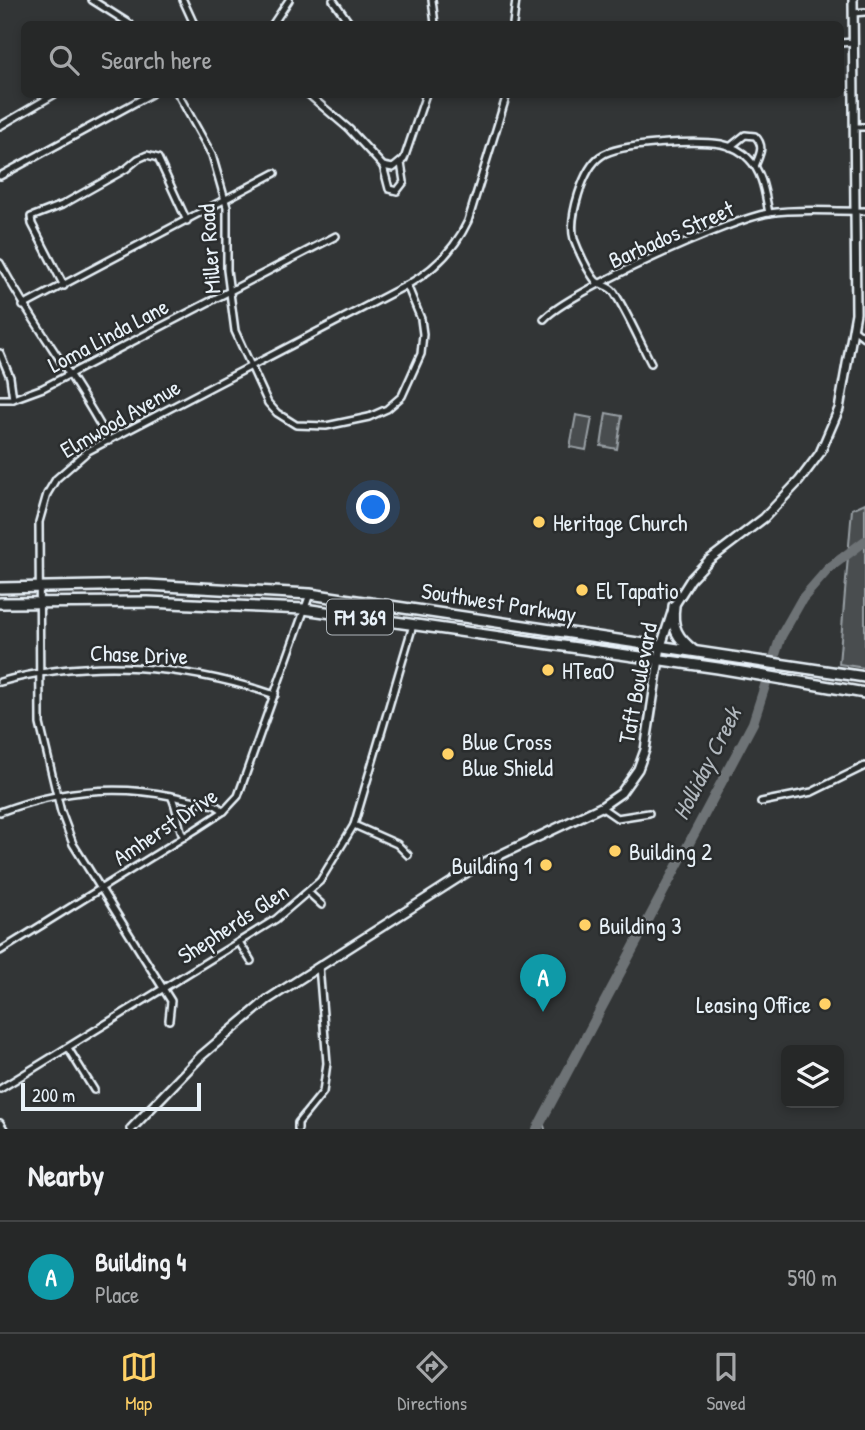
<!DOCTYPE html>
<html lang="en">
<head>
<meta charset="utf-8">
<style>
	:root { --surface:#262828; --page:#323434; --text:#f1f3f6; --muted:#a4a6a8; --line:#424445; --accent:#ffd166 }
	body { margin:0; font-family:"Patrick Hand",sans-serif; background:var(--page); color:var(--text) }
	.controls { position:absolute; right:21px; bottom:21px; display:grid; overflow:hidden; border-radius:10px; box-shadow:0 4px 10px #0003 }
	.controls button { width:63px; height:63px; display:grid; place-items:center; padding:0; border:0; border-bottom:2px solid var(--line); background:var(--surface); color:var(--text); font:35px sans-serif }
	.scale { position:absolute; left:21px; bottom:18px; width:180px; box-sizing:border-box; padding-left:7px; border:4px solid #e8f1f8; border-top:0; font-size:19px; line-height:24px; white-space:nowrap; color:#e8f1f8; -webkit-text-stroke:5px #2a2d2e; paint-order:stroke }
	.you { position:absolute; left:374px; top:508px; width:24px; height:24px; margin:-18px; border:5px solid #fff; border-radius:50%; background:#1a73e8; box-shadow:0 0 0 10px #1a73e833 }
	.badge { display:grid; place-items:center; width:46px; height:46px; border-radius:50%; background:var(--accent); color:#fff; font-size:23px; font-weight:700 }
	.pin { position:absolute; translate:-50% -58px; filter:drop-shadow(0 2px 4px #0008) }
	.pin::after { content:''; position:absolute; top:37px; width:24px; height:21px; background:inherit; clip-path:polygon(0 0,100% 0,50% 100%) }
	.list { margin:0; padding:0; list-style:none }
	h2 { display:flex; justify-content:space-between; align-items:center; height:91px; margin:0; padding:0 28px; font-size:30px }
	h2 small { font-size:23px; font-weight:400; color:var(--muted) }
	.list li { display:grid; grid-template-columns:46px 1fr auto; gap:21px; align-items:center; box-sizing:border-box; height:112px; padding:0 28px; border-top:2px solid var(--line) }
	.list b { display:block; font-size:26px; white-space:nowrap }
	.list p { margin:0; font-size:23px; white-space:nowrap; color:var(--muted) }
	.list em { font-size:23px; font-style:normal; color:var(--muted) }
	.icon { flex:none; width:38px; height:38px; fill:none; stroke:currentColor; stroke-width:2; stroke-linecap:round; stroke-linejoin:round }
	.map { position:relative; flex:none; width:865px; height:1129px; overflow:hidden }
	.search { position:absolute; background:var(--surface); box-shadow:0 4px 10px #0003; left:21px; right:21px; top:21px; height:77px; display:flex; align-items:center; gap:18px; box-sizing:border-box; padding:0 24px; border-radius:10px; color:var(--muted); font-size:26px }
	.sheet { height:203px; background:var(--surface) }
	nav { display:flex; justify-content:space-around; align-items:center; box-sizing:border-box; height:98px; border-top:2px solid var(--line); background:var(--surface); font-size:19px; color:var(--muted) }
	nav a { display:grid; justify-items:center; gap:4px }
	nav .on { color:var(--accent) }
	.map>svg:first-child { display:block }
</style>
</head>
<body>
<div class="map">
<svg width="865" height="1129" viewBox="0 0 865 1129">
	<rect width="100%" height="100%" fill="#323536"/>
	<filter id="ink" filterUnits="userSpaceOnUse"><feTurbulence type="fractalNoise" baseFrequency=".0143" numOctaves="2"/><feDisplacementMap in="SourceGraphic" scale="14" xChannelSelector="R" yChannelSelector="G"/><feConvolveMatrix kernelMatrix="1 2 1 2 8 2 1 2 1" color-interpolation-filters="sRGB"/></filter>
	<g filter="url(#ink)">
		<!-- green -->
		<g fill="#494d4f" stroke="#989fa4" stroke-width="2">
			<polygon points="606,413 622,416 617,449 601,446"/>
			<polygon points="576,415 592,418 586,450 570,447"/>
			<polygon points="865,503 865,668 839,664 852,509"/>
		</g>
		<g fill="none" stroke-linecap="round" stroke-linejoin="round">
			<!-- stream -->
			<polyline stroke="#9fa5aa" stroke-width="2" points="542,1119 545,1129"/>
			<!-- river -->
			<polyline stroke="#6e7376" stroke-width="10" points="537,1129 753,723 781,636 802,599 829,568 865,541"/>
			<!-- minor casing -->
			<g stroke="#e8f1f8" stroke-width="10">
				<g id="minor">
					<polyline points="92,0 130,24"/>
					<polyline points="183,0 194,24"/>
					<polyline points="333,0 350,24"/>
					<polyline points="432,0 435,24"/>
					<polyline points="853,13 865,12"/>
					<polyline points="273,24 289,0"/>
					<polyline points="513,24 516,0"/>
					<polyline points="840,43 854,42"/>
					<polyline points="178,94 212,155 227,207 227,270 235,331 268,403 277,413 296,425 326,426 369,417 387,409 402,396 421,354 423,334 421,319 407,285"/>
					<polyline points="308,94 349,129 383,166 393,168 404,159 426,94"/>
					<polyline points="0,126 55,94"/>
					<polyline points="855,127 865,127"/>
					<path d="M 730,147 L 745,135 L 755,136 C 765,146 760,154 755,166"/>
					<polyline points="383,166 389,189 397,191 404,182 401,163"/>
					<polyline points="0,176 151,94"/>
					<path d="M 0,263 C 33,325 77,379 109,441"/>
					<polyline points="64,286 32,224 31,217 62,205 126,169 138,159 147,155 158,158 187,221"/>
					<polyline points="23,306 275,173"/>
					<path d="M 544,319 C 569,292 730,219 769,213 C 800,208 834,212 865,211"/>
					<polyline points="855,330 865,338"/>
					<polyline points="0,353 10,377 13,399"/>
					<path d="M 651,363 C 639,340 628,314 614,292 C 610,286 602,286 596,281 C 588,272 578,250 574,239 C 568,218 583,168 601,156 C 619,143 698,140 721,144 C 731,146 742,151 749,159 C 763,173 765,194 769,213"/>
					<polyline points="0,399 13,399 43,388 336,236"/>
					<path d="M 0,682 C 91,657 187,665 275,695"/>
					<polyline points="171,796 215,805 224,811"/>
					<polyline points="761,802 812,792 865,766"/>
					<polyline points="601,807 617,818 649,813"/>
					<path d="M 0,812 C 56,791 112,784 171,796 C 179,810 177,827 184,837"/>
					<polyline points="354,825 397,844 408,855"/>
					<polyline points="309,893 322,905"/>
					<polyline points="239,942 251,961"/>
					<polyline points="0,951 195,830 224,811 238,796 310,594"/>
					<path d="M 169,1020 L 171,1001 L 73,844 L 61,812 L 40,724 L 39,522 L 47,494 L 56,479 L 88,451 L 407,285 C 434,270 455,249 468,221 L 507,94"/>
					<polyline points="68,1048 94,1090"/>
					<polyline points="0,1089 276,919 320,881 354,825 413,625"/>
					<polyline points="0,1123 4,1129"/>
					<polyline points="298,1129 298,1123 323,1092 327,1063 319,966"/>
				</g>
			</g>
			<!-- tertiary casing -->
			<g stroke="#e8f1f8" stroke-width="12">
				<polyline id="tertiary" points="131,1129 201,1056 267,1000 477,866 601,807 621,793 638,769 645,750 661,646 674,606 691,579 709,560 764,518 799,481 820,453 839,409 856,313 853,0"/>
			</g>
			<!-- primary casing -->
			<g stroke="#e8f1f8" stroke-width="14">
				<g id="primary">
					<polyline points="0,588 147,585 310,594 865,677"/>
					<polyline points="0,603 148,602 304,609 718,668 865,693"/>
					<path d="M 674,606 C 671,627 677,638 694,651"/>
				</g>
			</g>
			<!-- minor -->
			<use href="#minor" stroke="#2a2d2e" stroke-width="5"/>
			<!-- tertiary -->
			<use href="#tertiary" stroke="#2a2d2e" stroke-width="7"/>
			<!-- primary -->
			<use href="#primary" stroke="#2a2d2e" stroke-width="9"/>
		</g>
	</g>
	<!-- markers -->
	<g fill="#ffd166" stroke="#2a2d2e" stroke-width="2.5">
		<circle cx="539" cy="522" r="7"/>
		<circle cx="582" cy="590" r="7"/>
		<circle cx="548" cy="670" r="7"/>
		<circle cx="448" cy="754" r="7"/>
		<circle cx="615" cy="851" r="7"/>
		<circle cx="546" cy="865" r="7"/>
		<circle cx="585" cy="925" r="7"/>
		<circle cx="825" cy="1004" r="7"/>
	</g>
	<g text-anchor="middle" dominant-baseline="central" stroke-width="5" stroke-linejoin="round" paint-order="stroke">
		<!-- shield labels -->
		<rect fill="#2a2d2e" stroke="#afb6bb" stroke-width="2" x="327" y="599.5" width="66" height="35" rx="5"/>
		<g font-size="21" font-weight="bold" fill="#e8f1f8">
			<text x="360" y="617">FM 369</text>
		</g>
		<!-- street labels -->
		<g font-size="23" fill="#e8f1f8" stroke="#2a2d2e">
			<text transform="translate(671 234) rotate(-24)">Barbados Street</text>
			<text transform="translate(209 249) rotate(-94)">Miller Road</text>
			<text transform="translate(108 335) rotate(-28)">Loma Linda Lane</text>
			<text transform="translate(120 418) rotate(-30)">Elmwood Avenue</text>
			<text transform="translate(499 602) rotate(9)">Southwest Parkway</text>
			<text transform="translate(139 654) rotate(2)">Chase Drive</text>
			<text transform="translate(637 683) rotate(-79)">Taft Boulevard</text>
			<text transform="translate(165 826) rotate(-34)">Amherst Drive</text>
			<text transform="translate(233 923) rotate(-33)">Shepherds Glen</text>
		</g>
		<!-- poi labels -->
		<g font-size="23" fill="#e8f1f8" stroke="#2a2d2e" text-anchor="start">
			<text x="553" y="522">Heritage Church</text>
			<text x="596" y="590">El Tapatio</text>
			<text x="562" y="670">HTeaO</text>
			<text x="462" y="741">Blue Cross<tspan x="462" dy="26">Blue Shield</tspan></text>
			<text x="629" y="851">Building 2</text>
			<text x="532" y="865" text-anchor="end">Building 1</text>
			<text x="599" y="925">Building 3</text>
			<text x="811" y="1004" text-anchor="end">Leasing Office</text>
		</g>
		<!-- water labels -->
		<g font-size="24" font-style="italic" fill="#b1b8be" stroke="#2a2d2e">
			<text transform="translate(706 763) rotate(-63)">Holliday Creek</text>
		</g>
	</g>
</svg>
<div class="controls">
<button><svg class="icon" aria-label="layers" viewBox="0 0 24 24"><path d="M12 4l9 5-9 5-9-5zM3 14l9 5 9-5"/></svg></button>
</div>
<div class="scale">200 m</div>
<div class="you"></div>
<div class="pin badge" style="left:543px;top:1012px;background:#0f9aa8">A</div>
<div class="search"><svg class="icon" aria-label="search" viewBox="0 0 24 24"><circle cx="10" cy="10" r="6"/><path d="M15 15l6 6"/></svg>Search here</div>
</div>
<section class="sheet">
<h2>Nearby<small></small></h2>
<ul class="list">
<li><span class="badge" style="background:#0f9aa8">A</span><div><b>Building 4</b><p>Place</p></div><em>590 m</em></li>
</ul>
</section>
<nav>
<a class="on"><svg class="icon" aria-label="map" viewBox="0 0 24 24"><path d="M3 6l6-2 6 2 6-2v14l-6 2-6-2-6 2zM9 4v14M15 6v14"/></svg>Map</a>
<a><svg class="icon" aria-label="directions" viewBox="0 0 24 24"><path d="M12 3l9 9-9 9-9-9zM9 14v-3h6M13 9l2 2-2 2"/></svg>Directions</a>
<a><svg class="icon" aria-label="saved" viewBox="0 0 24 24"><path d="M7 4h10v16l-5-4-5 4z"/></svg>Saved</a>
</nav>
</body>
</html>
